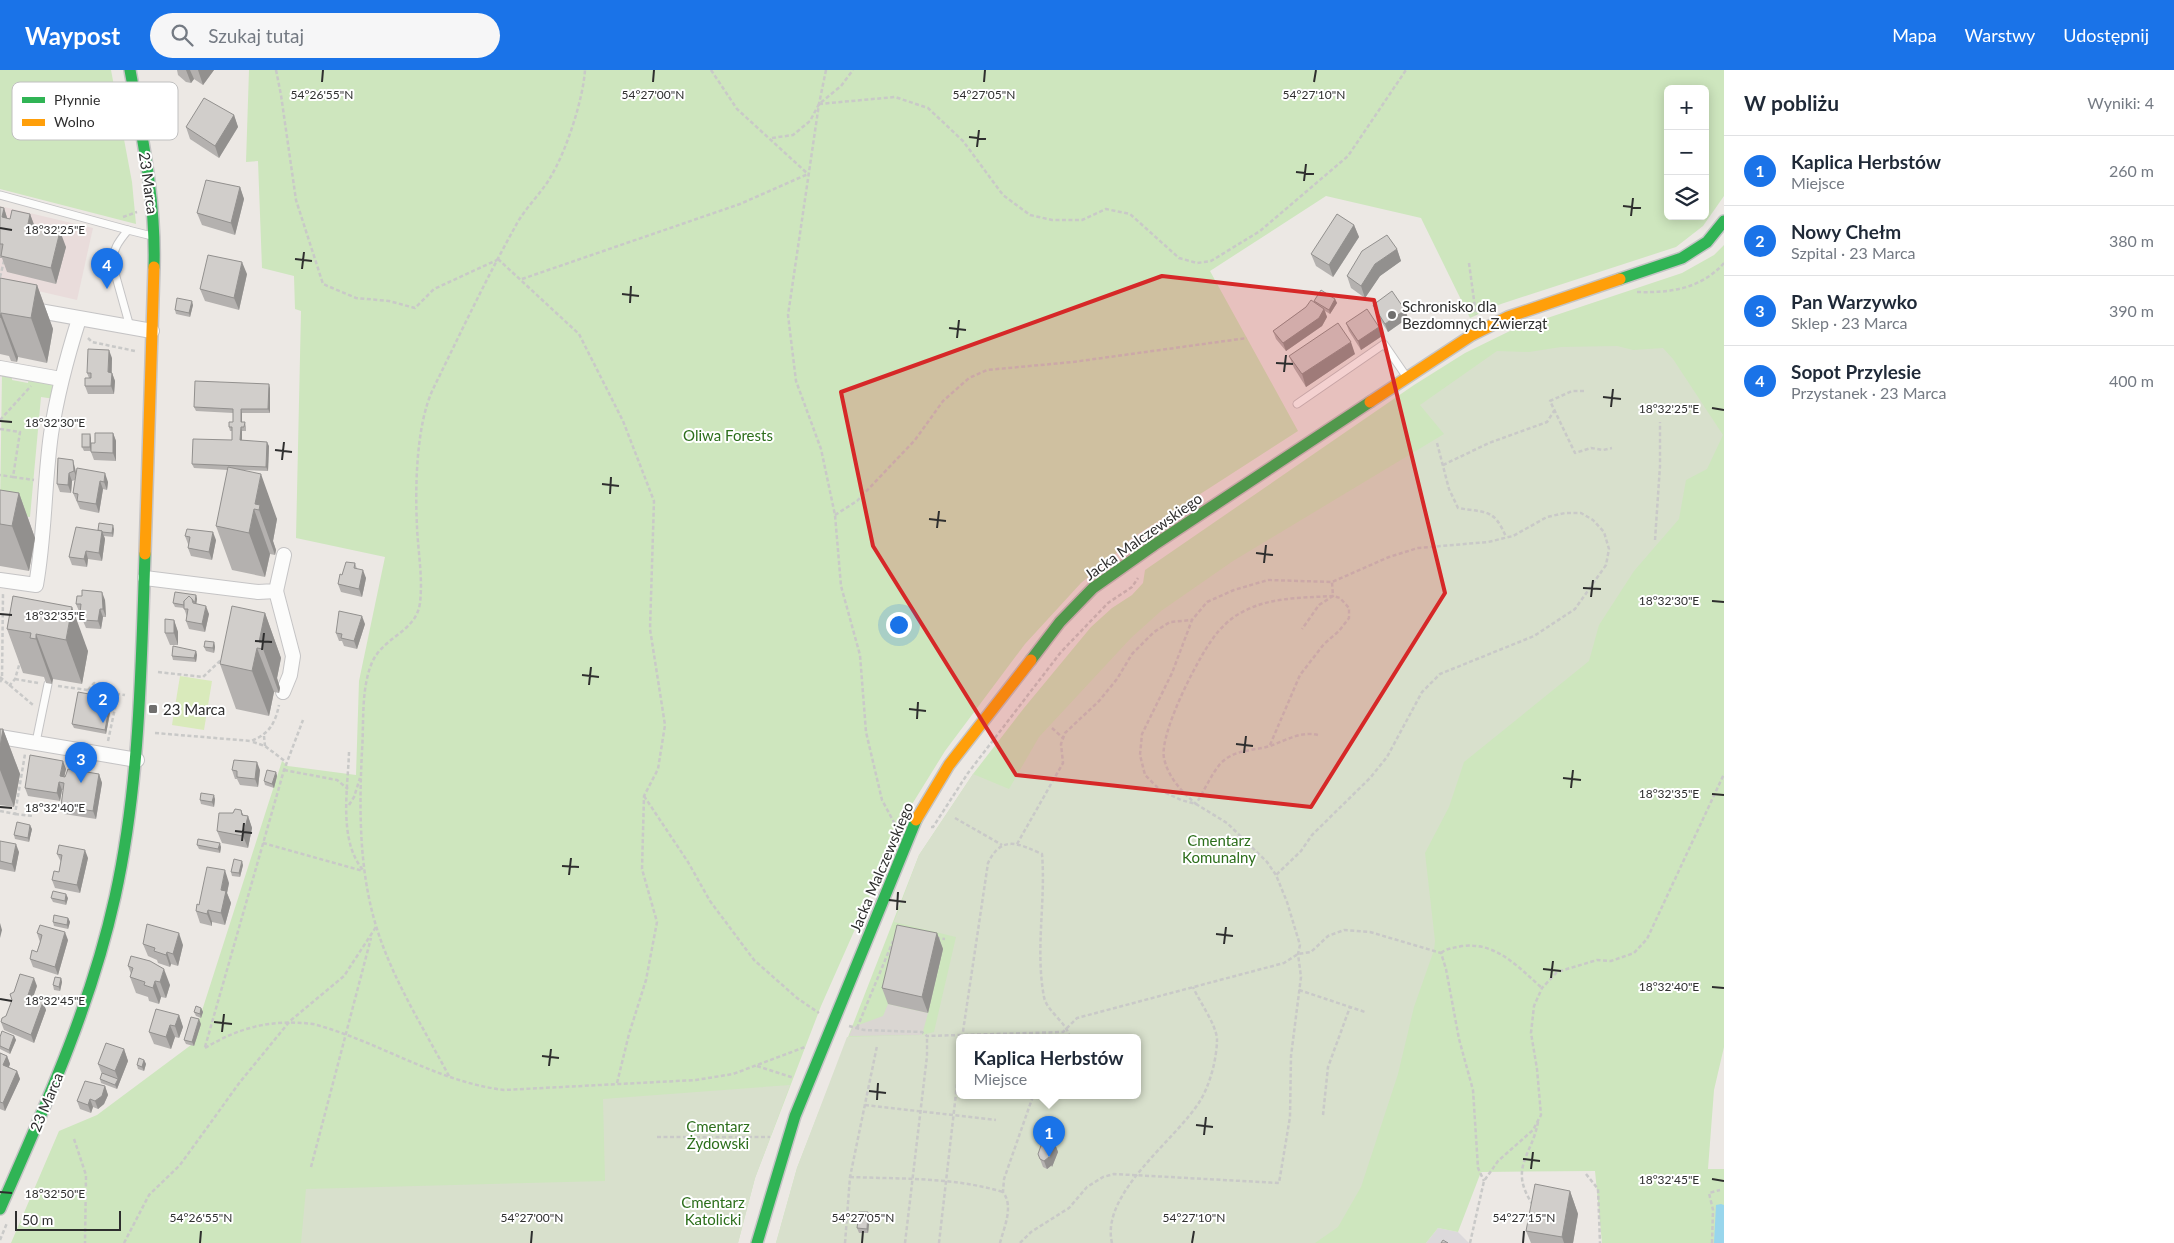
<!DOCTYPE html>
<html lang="pl">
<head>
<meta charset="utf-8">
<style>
	:root { --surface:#fff; --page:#f6f6f7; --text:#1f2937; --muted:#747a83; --line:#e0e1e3; --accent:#1a73e8 }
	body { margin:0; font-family:Lato,sans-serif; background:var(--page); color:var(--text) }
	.controls { position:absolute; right:15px; top:15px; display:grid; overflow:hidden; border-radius:8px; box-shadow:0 2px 12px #0003 }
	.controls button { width:45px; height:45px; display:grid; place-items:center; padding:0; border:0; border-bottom:1px solid var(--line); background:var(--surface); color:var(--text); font:25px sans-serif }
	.scale { position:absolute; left:15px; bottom:12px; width:106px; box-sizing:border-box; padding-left:5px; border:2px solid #2e2e2e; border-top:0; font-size:14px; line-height:18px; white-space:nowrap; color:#2e2e2e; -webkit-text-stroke:4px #fff; paint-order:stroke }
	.you { position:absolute; left:898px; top:554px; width:18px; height:18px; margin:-12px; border:4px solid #fff; border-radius:50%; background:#1a73e8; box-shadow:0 0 0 8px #1a73e833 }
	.badge { display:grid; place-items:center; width:32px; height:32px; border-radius:50%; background:var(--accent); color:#fff; font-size:16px; font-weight:700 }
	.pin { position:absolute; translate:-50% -41px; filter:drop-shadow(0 1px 2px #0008) }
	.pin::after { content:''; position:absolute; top:26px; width:18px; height:15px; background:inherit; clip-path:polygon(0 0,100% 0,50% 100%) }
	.popup { position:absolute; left:956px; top:964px; width:185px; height:65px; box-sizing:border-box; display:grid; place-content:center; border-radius:8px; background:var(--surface); filter:drop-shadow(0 1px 4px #0005); font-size:16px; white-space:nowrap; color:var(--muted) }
	.popup b { font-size:19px; color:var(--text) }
	.popup::after { content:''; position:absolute; left:50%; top:100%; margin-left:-10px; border:10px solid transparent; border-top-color:var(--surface) }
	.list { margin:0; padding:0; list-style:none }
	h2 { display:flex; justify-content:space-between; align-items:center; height:65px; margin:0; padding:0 20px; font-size:21px }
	h2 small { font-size:16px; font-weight:400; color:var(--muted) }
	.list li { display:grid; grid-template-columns:32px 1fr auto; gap:15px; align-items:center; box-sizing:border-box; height:70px; padding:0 20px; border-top:1px solid var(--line) }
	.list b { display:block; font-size:19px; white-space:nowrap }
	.list p { margin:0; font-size:16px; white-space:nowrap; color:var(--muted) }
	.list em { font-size:16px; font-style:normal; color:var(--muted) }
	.icon { flex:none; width:28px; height:28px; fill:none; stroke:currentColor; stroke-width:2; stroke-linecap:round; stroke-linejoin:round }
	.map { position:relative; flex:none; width:1724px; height:1173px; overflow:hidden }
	header { display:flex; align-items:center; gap:30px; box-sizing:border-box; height:70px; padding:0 25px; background:var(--accent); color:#fff }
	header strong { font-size:24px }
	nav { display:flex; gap:28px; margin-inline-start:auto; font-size:18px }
	.search { width:350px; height:45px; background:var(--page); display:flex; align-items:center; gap:12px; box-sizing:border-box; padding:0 18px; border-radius:28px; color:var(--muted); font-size:19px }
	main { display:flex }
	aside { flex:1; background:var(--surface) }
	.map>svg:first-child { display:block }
</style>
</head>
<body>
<header>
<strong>Waypost</strong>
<div class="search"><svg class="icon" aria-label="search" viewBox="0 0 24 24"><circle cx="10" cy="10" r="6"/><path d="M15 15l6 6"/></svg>Szukaj tutaj</div>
<nav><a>Mapa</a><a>Warstwy</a><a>Udostępnij</a></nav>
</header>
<main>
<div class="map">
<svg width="1724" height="1173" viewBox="0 0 1724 1173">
	<rect width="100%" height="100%" fill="#ece8e4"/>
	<!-- industrial -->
	<polygon fill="#dcd9db" points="1438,1158 1458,1162 1469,1173 1426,1173"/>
	<!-- medical -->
	<polygon fill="#e9dcdb" points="0,136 93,158 77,230 8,214 0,215"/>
	<!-- green -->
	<g fill="#cee6be" fill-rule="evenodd">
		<polygon points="0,0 111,0 132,112 136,154 0,119"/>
		<path d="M 249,0 L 1724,0 L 1724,126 L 1703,156 L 1676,177 L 1501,234 L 1470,248 L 1421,148 L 1326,126 L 1210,201 L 1298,361 L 1132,468 L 1108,491 L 1081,513 L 1025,574 L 945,681 L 906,744 L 821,936 L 755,1108 L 738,1173 L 11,1173 L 59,1061 L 97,1045 L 191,975 L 282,691 L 288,696 L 356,705 L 359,611 L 385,487 L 296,468 L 301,241 L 295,239 L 294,206 L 262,198 L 258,91 L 246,92 ZM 1668,19 L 1705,19 L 1705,146 L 1668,146 Z"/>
		<path d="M 1724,175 L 1724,977 L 1714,1020 L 1708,1099 L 1724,1099 L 1724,1173 L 1602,1173 L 1595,1101 L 1481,1102 L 1458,1162 L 1438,1158 L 1426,1173 L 776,1173 L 797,1098 L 919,785 L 973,704 L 1024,638 L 1091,557 L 1112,538 L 1132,525 L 1143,513 L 1145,500 L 1414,315 L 1465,283 L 1514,259 L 1682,203 L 1714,185 ZM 960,968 L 1138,968 L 1138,1026 L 960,1026 Z"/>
		<polygon points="2,303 12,304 12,310 28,313 29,307 51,313 55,317 55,329 41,327 30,447 0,443"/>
	</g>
	<!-- cemetery -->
	<g fill="#d8e0cc" fill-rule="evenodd">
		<path d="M 1617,276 L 1633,280 L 1663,278 L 1673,289 L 1723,365 L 1707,399 L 1686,410 L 1679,449 L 1634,501 L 1599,555 L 1589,591 L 1464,692 L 1449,737 L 1425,783 L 1435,871 L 1434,880 L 1414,937 L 1398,1004 L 1361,1117 L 1338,1157 L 1315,1173 L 776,1173 L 797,1098 L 847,967 L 922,965 L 934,962 L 956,867 L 894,852 L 919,785 L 973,704 L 1009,719 L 1039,667 L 1131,568 L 1161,541 L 1233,491 L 1444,364 L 1420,335 L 1497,281 L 1529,282 L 1561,277 ZM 960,968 L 1138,968 L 1138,1026 L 960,1026 Z"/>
		<polygon points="790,1015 755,1108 738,1173 301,1173 306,1119 605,1111 603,1029"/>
	</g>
	<!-- pitch -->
	<polygon fill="#d9eabb" points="180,606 212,611 204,660 172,655"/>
	<!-- plaza -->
	<polygon fill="#dad6d2" points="888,934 928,943 922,965 849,966 853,957 883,946"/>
	<!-- water -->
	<polygon fill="#99d6ec" points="1721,1134 1724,1135 1724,1173 1714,1173 1716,1135"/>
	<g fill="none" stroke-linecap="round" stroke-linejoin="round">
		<!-- lane casing -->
		<g stroke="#c5c4c5" stroke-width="9">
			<g id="lane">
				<polyline points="0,125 128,160"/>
				<path d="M 130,257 L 113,196 C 112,180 118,172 128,160 L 152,166"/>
				<polyline points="1297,334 1384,274 1406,306"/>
				<polyline points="36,672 48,614"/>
			</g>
		</g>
		<!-- street casing -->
		<g stroke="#c5c4c5" stroke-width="16">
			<g id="street">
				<polyline points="0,234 152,261"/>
				<polyline points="0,298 61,309"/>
				<polyline points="145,508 258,522 276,521 284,485"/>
				<path d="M 0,510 L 36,515 C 45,465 44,414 51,364 C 57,324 67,287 79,249"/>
				<polyline points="276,521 293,586 290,605 283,622"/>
				<polyline points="0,667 137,690"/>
			</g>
		</g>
		<!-- fast casing -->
		<g stroke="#c5c4c5" stroke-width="14">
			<g id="fast">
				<path d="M 130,0 C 142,66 156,130 154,197"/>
				<polyline points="1620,209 1682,188 1707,172 1724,151"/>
				<polyline points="1031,590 1060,552 1093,518 1154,475 1370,332"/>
				<path d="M 0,1139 C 45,1037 91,936 115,827 C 140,714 141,599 145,484"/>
				<polyline points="757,1173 795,1046 916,750"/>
			</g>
		</g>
		<!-- slow casing -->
		<g stroke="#c5c4c5" stroke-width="14">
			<g id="slow">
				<polyline points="1370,332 1472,265 1508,247 1620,209"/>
				<polyline points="145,484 154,197"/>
				<polyline points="916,750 949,695 1031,590"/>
			</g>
		</g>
		<!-- path -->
		<g stroke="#c9c9c8" stroke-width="2.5" stroke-dasharray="4 2.5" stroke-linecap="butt">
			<polyline points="276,0 281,25 296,130 323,214 356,228 389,231 415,238 434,219 497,190"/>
			<polyline points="711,0 737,39 808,104"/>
			<polyline points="826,0 819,34 788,245 796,311 821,379 835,445 841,516 860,585 866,662 882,730 896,756"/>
			<polyline points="819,34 895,27 928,38 963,71 1003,125 1030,145 1052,150 1082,150 1106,139 1130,144 1179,188 1197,193 1211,191 1260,161 1348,86 1406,0"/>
			<polyline points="772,68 793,65 810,51 819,34 841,16 853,0"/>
			<polyline points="123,147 137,142"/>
			<polyline points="498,189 579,264 623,351 654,431 650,559 665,655 658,699 644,726 642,799 657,852 646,910 629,964 617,1013"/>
			<polyline points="1469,193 1476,245"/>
			<polyline points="0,207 4,191"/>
			<polyline points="522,209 740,134 808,104"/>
			<path d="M 1637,222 C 1670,223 1701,219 1724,193"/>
			<polyline points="88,268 92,272 135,281"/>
			<polyline points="1584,321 1572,321 1550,331 1575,383 1591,378 1603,380 1612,378"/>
			<polyline points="0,350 31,316"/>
			<polyline points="0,359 20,362 13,407 0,405"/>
			<path d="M 1437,373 L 1449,419 L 1458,438 C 1486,443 1494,438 1506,467"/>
			<polyline points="1443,395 1489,373 1547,352 1554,341"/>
			<polyline points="13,407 34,410"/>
			<polyline points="835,445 857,431 915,370 943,331 969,308 987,300 1073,292 1247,268"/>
			<polyline points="1655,470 1660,396 1660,352"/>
			<polyline points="158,602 203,607 221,590"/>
			<polyline points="0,607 33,635"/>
			<polyline points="15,609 38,613"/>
			<polyline points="0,612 2,609 3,524"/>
			<polyline points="9,616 15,609 20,592"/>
			<polyline points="58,616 125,625"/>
			<polyline points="88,620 94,613 103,614"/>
			<polyline points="1052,658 1063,668"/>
			<path d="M 155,663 L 251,671 C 269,664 275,654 279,635"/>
			<path d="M 1318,665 C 1300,661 1287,670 1270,676 C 1253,681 1234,679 1220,694 C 1211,705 1204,721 1196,734 C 1181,721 1168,707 1164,688 C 1159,663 1200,583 1217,563 C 1222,557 1230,549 1237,545 C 1266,527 1299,528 1333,526 L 1332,512"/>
			<polyline points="264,666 265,676"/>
			<polyline points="108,671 118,624"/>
			<polyline points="253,672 265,676 286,692"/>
			<polyline points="1270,675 1300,605 1324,574 1339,561 1349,548 1349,538 1340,528 1333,526 1319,535 1302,559"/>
			<path d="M 349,682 C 348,718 338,770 363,800"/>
			<polyline points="284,700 337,710 348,719"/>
			<polyline points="644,726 688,792 710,831 754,890 797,928 819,943"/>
			<polyline points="349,735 354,727 360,708"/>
			<polyline points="0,741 15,744 25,684"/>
			<polyline points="15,744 33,746"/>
			<polyline points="955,748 1002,775"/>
			<polyline points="931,757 933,757 968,703 1061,582 1108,533 1132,517 1138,508"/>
			<polyline points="263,773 363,801"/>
			<polyline points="1017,774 1063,693 1061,674 1065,663 1099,631 1117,609 1132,584 1154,562 1170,552 1192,550"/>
			<polyline points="936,868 945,869"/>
			<path d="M 1441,883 C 1447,878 1454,878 1462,876 C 1497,872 1518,897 1542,918"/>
			<polyline points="1299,920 1365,942"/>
			<polyline points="849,956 864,960 922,962 927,966 1063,962 1077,948 1284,893 1298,884 1311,882 1328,866 1344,860 1370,862 1441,883 1446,899 1459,969 1473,1020 1478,1098 1484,1111"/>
			<polyline points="857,958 893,871"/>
			<path d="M 962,968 L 988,793 C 1002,764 1019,774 1042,784 C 1046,831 1035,879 1044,927 C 1047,942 1067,952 1070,968"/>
			<polyline points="205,977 284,700 303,650"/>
			<path d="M 205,978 C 240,957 272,949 313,954 C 378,971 437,1012 504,1020 L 696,1010 L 733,1004 L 805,977"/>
			<polyline points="757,996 794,1008"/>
			<path d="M 449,1006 C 424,959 393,910 377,859 C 359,802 359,740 362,681 C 364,653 361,621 371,595 C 381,567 416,563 420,533 C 423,507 418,482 417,457 C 415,417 416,353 434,317 C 460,264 486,209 515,157 C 524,139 540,125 550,108 C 566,82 583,30 585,0"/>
			<polyline points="865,1035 996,1050"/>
			<polyline points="1323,1045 1328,997 1350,937"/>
			<polyline points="657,1067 770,1067"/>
			<polyline points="74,1069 86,1105 85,1173"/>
			<polyline points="311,1097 371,868"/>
			<polyline points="1586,1104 1598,1119 1600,1173"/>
			<path d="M 850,1107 C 900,1109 954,1107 1003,1122"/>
			<path d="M 1533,1135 C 1508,1098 1532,1086 1538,1052"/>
			<polyline points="0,1170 7,1153"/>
			<polyline points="124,1173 149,1125 180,1095 240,1012 290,951 344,906 376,857"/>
			<polyline points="845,1173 850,1107 877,976"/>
			<polyline points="905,1173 927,986 927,966"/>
			<polyline points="939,1173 960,988"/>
			<path d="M 1000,1173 C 1004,1157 1014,1137 1003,1122 L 1004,1109 L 1033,1026"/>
			<polyline points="1020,1173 1031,1162 1069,1138 1087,1117 1103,1107 1114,1104 1279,1113 1290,1047 1291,986 1301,907 1298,884 1300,875 1287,832 1276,805 1267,792 1227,753 1196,734 1181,730 1160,720 1145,705 1140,685 1142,664 1172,603 1192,550 1207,532 1234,520 1268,510 1332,512 1389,487 1418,478 1488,472 1513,466 1547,447 1565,443 1581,443 1593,450 1604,462 1609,479 1606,495 1575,539 1534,566 1440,604 1422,622 1387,687 1370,708 1312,765 1301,781 1276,805"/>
			<path d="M 1112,1173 C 1100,1123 1176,1070 1200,1031 C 1210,1015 1217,988 1217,969 C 1216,954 1199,931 1193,917"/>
			<polyline points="1470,1173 1484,1111 1498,1091 1533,1060 1541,1045 1537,999 1531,963 1534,936 1542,918 1557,902 1597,890 1611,891 1634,883 1647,869 1724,704"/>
			<polyline points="1712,1173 1713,1140 1709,1123 1720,1120"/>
		</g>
		<!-- lane -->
		<use href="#lane" stroke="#fcfcfb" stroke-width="7"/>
		<!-- street -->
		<use href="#street" stroke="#fcfcfb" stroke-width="14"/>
		<!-- fast -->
		<use href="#fast" stroke="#30b455" stroke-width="11"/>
		<!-- slow -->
		<use href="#slow" stroke="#ff9f0a" stroke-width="11"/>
	</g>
	<!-- wall -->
	<g fill="#b4b1af">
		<polygon points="177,0 214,0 203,15 194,9 191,13 186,12 178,5"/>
		<polygon points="234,45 238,57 219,88 190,69 186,57"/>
		<polygon points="240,117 244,129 235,165 202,155 197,143"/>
		<polygon points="0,137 4,138 7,148 10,149 30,144 34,155 66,177 56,214 7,202 2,188 0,188"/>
		<polygon points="1354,155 1359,167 1333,207 1316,196 1311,184"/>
		<polygon points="1397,179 1401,191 1380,206 1365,228 1351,218 1347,206"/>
		<polygon points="247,204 239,240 205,231 200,219"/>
		<polygon points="0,208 37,215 53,259 47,293 18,287 17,292 11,291 9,286 0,284"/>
		<polygon points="1335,229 1337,233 1330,244 1325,241 1327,247 1322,256 1286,281 1276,269 1273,261 1306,237 1315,232 1314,231"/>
		<polygon points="193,235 190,247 176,244 175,240"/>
		<polygon points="1373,235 1405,240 1408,248 1388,262 1376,243"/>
		<polygon points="1346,253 1382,266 1361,280 1349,261"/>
		<polygon points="1355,284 1306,317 1294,298 1289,286"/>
		<polygon points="112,288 112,303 115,311 114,324 88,324 85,316 89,308 87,303"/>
		<polygon points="270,318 270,343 242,343 242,352 245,352 246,357 246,361 242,361 242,370 269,376 268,401 242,400 277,449 273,471 276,480 275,485 270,484 265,507 232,500 216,456 228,400 194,398 192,394 232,370 232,361 230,361 229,357 233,352 233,343 196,341 194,337"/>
		<polygon points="113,363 116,371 116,391 94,390 91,382 95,373"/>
		<polygon points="91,368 91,381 84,381 82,377"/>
		<polygon points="75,398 76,404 108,412 107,420 103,419 99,443 80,439 73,423 75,410 72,411 71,423 60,422 57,414"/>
		<polygon points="0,420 19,423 35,468 29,501 0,496"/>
		<polygon points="114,459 113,467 104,466 105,469 102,491 88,489 87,497 72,495 69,487 98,460"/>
		<polygon points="185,466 216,470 212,490 191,486 188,478 188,474"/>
		<polygon points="355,493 357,499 366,508 362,527 341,522 338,514 342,505"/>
		<polygon points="196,525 197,529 196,534 209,544 205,562 189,559 186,551 187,547 184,538 175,537 173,533"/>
		<polygon points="13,526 88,581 82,614 53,609 52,614 46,613 44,607 23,603 7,559"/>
		<polygon points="105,530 106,547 103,547 101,559 86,558 76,534"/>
		<polygon points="265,543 281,588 277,608 280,618 279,623 274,622 269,646 236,639 220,594"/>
		<polygon points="174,550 178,562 178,575 170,575 165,563"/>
		<polygon points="365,554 357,579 344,576 342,571 339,571 336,563"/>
		<polygon points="214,572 215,577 214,583 206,581 204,577"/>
		<polygon points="196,581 197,585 196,592 173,590 172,586"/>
		<polygon points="112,632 106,664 74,658 72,654"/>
		<polygon points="0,659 3,659 20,704 14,737 0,735"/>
		<polygon points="66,699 64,706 99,704 102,713 96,749 64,744 61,736 63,720 62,720 60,731 28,726 25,718"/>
		<polygon points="232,700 260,700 258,717 240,715 237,709 235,709"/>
		<polygon points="276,702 277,706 274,718 265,715 264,711"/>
		<polygon points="215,729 214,737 201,734 200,730"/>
		<polygon points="241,740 243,745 248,746 252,758 248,778 222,773 217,761 233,743"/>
		<polygon points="32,759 29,772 15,769 14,765"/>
		<polygon points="0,771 19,782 15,802 0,799"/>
		<polygon points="197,775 221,777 220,783 199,779"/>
		<polygon points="57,784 88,788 80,823 55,818 52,810 59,802 61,792"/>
		<polygon points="243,795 240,807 232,806 231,802"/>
		<polygon points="229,813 227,823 231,833 225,855 212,852 212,856 200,853 196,841 199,835"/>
		<polygon points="51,828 68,828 66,835 53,832"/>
		<polygon points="68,848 70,852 68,859 54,856 53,852"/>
		<polygon points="37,863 68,870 58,905 33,897 30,889 37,882 40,872"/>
		<polygon points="937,863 943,879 928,943 888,934 882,918"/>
		<polygon points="143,874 183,875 178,896 171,894 170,897 158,893 157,890 148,886"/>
		<polygon points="131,886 170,915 166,928 161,927 159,934 149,931 148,927 136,923 130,907 131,904 128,896"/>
		<polygon points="61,908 62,912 60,921 54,920 53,915"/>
		<polygon points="37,916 33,927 43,932 46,940 34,973 4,960 1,952"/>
		<polygon points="201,938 203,942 201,948 196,946 194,942"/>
		<polygon points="179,945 183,957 179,968 175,967 171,979 154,974 149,962"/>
		<polygon points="201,954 194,976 186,974 184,970"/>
		<polygon points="14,966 16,970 10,984 0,979 0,967"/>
		<polygon points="124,979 128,991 117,1019 101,1013 100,1009 102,1004 98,994"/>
		<polygon points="0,983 7,986 10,994 9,997 17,1001 20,1009 5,1041 0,1039"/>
		<polygon points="144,990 146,994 144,1001 138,999 137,995"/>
		<polygon points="105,1016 108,1025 104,1034 98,1039 93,1037 91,1043 80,1039 77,1031"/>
		<polygon points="1055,1074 1058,1082 1052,1097 1052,1095 1047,1099 1043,1097 1040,1089"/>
		<polygon points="1570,1121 1578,1144 1573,1173 1531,1173 1526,1161"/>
		<polygon points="868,1142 870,1146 868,1163 859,1163 857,1158"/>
	</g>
	<!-- shaded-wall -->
	<g fill="#92908e">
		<polygon points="186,0 190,0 194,9 191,13"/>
		<polygon points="198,0 214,0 203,15"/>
		<polygon points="234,45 238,57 219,88 215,76"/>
		<polygon points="240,117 244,129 235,165 231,153"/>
		<polygon points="4,138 9,154 2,147"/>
		<polygon points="30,144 36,160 28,154"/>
		<polygon points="1354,155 1359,167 1333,207 1329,195"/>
		<polygon points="60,161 66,177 56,214 51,198"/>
		<polygon points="1397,179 1401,191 1380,206 1365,228 1361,216 1375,194"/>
		<polygon points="242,192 247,204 239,240 234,228"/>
		<polygon points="37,215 53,259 47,293 31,248"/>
		<polygon points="1335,229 1337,233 1330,244 1329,240"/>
		<polygon points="192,231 193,235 190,247 189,243"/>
		<polygon points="1324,239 1327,247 1322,256 1286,281 1283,273"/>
		<polygon points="1405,240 1408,248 1388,262 1385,254"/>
		<polygon points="1,243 18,287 17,292 1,248"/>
		<polygon points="1379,257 1382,266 1361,280 1358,271"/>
		<polygon points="1351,272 1355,284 1306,317 1302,304"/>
		<polygon points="109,280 112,288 111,311 108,302"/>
		<polygon points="112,303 115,311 114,324 111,316"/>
		<polygon points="269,314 270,318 270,343 268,339"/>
		<polygon points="241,339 242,343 242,356 241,352"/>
		<polygon points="241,357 242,361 242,374 240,370"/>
		<polygon points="113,363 116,371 116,391 113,383"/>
		<polygon points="90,364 91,368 91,381 90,377"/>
		<polygon points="267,372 269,376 268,401 266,397"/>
		<polygon points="73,390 75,398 77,409 74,401"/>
		<polygon points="69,403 72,411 71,423 68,415"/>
		<polygon points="105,403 108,412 107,420 104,412"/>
		<polygon points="261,404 277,449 273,471 276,480 275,485 259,440 255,434"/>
		<polygon points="100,411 103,419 99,443 96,434"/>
		<polygon points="19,423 35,468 29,501 12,456"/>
		<polygon points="254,439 270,484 265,507 249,463"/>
		<polygon points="113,455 114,459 113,467 112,463"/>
		<polygon points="102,461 105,469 102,491 99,483"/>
		<polygon points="213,462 216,470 212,490 209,482"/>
		<polygon points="86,481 88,489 87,497 84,489"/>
		<polygon points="363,500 366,508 362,527 359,519"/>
		<polygon points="102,522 105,530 106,547 103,539"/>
		<polygon points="196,525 197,529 196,536 195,532"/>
		<polygon points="206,536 209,544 205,562 202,554"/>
		<polygon points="72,537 88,581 82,614 66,570"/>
		<polygon points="100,539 103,547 101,559 98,551"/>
		<polygon points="265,543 281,588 277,608 280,618 279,623 263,579 259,572"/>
		<polygon points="362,546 365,554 357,579 354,571"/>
		<polygon points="174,550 178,562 178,575 174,563"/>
		<polygon points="36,564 53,609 52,614 36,569"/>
		<polygon points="214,572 215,577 214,583 213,578"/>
		<polygon points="257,578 274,622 269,646 252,601"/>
		<polygon points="196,581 197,585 196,592 194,588"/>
		<polygon points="111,628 112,632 106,664 105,660"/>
		<polygon points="3,659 20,704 14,737 0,700 0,677"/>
		<polygon points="63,691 66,699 63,714 60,706"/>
		<polygon points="257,692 260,700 258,717 255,709"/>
		<polygon points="276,702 277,706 274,718 272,714"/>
		<polygon points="99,704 102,713 96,749 93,741"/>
		<polygon points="59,712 62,720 60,731 57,723"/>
		<polygon points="214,725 215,729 214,737 212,732"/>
		<polygon points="241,740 246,753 248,746 252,758 248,778 243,766"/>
		<polygon points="30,755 32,759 29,772 28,768"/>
		<polygon points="220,773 221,777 220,783 218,779"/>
		<polygon points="16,774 19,782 15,802 12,794"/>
		<polygon points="85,780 88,788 80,823 77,815"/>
		<polygon points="242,791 243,795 240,807 239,803"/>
		<polygon points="225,800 229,813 227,823 231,833 225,855 221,843 221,820"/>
		<polygon points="66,824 68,828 66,835 65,831"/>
		<polygon points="208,840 212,852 212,856 207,844"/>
		<polygon points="68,848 70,852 68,859 67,855"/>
		<polygon points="0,853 2,860 0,868"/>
		<polygon points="65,862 68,870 58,905 55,897"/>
		<polygon points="179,863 183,875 178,896 173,884"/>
		<polygon points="937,863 943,879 928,943 922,927"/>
		<polygon points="167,882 171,894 170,897 166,885"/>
		<polygon points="164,899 170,915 166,928 160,912"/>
		<polygon points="34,908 37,916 31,933 28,925"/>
		<polygon points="61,908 62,912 60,921 59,917"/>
		<polygon points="155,911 161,927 159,934 153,918"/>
		<polygon points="43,932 46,940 34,973 31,965"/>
		<polygon points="201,938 203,942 201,948 200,944"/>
		<polygon points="179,945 183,957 179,968 175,956"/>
		<polygon points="199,949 201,954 194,976 192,972"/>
		<polygon points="170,955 175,967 171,979 166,967"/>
		<polygon points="14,966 16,970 10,984 9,980"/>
		<polygon points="124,979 128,991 117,1019 115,1015 118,1009 115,1001"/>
		<polygon points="7,986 10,994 6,1003 3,995"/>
		<polygon points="144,990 146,994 144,1001 142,997"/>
		<polygon points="17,1001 20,1009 5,1041 3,1033"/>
		<polygon points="105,1016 108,1025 104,1034 98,1039 95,1031"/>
		<polygon points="90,1029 93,1037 91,1043 88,1035"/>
		<polygon points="1055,1074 1058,1082 1052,1097 1049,1089"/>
		<polygon points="1049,1087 1052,1095 1047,1099 1044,1091"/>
		<polygon points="1570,1121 1578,1144 1573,1173 1564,1173 1562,1167"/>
		<polygon points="868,1142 870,1146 868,1163 867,1159"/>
	</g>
	<!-- building -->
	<g fill="#d1cecb" stroke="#92908e">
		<polygon points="204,28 234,45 215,76 186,57"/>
		<polygon points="206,110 240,117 231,153 197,143"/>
		<polygon points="0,137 4,138 2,147 10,149 12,140 30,144 28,154 60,161 51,198 1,186 3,174 0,174"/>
		<polygon points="1337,144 1354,155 1329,195 1311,184"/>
		<polygon points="1387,165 1397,179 1375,194 1361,216 1347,206 1362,181"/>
		<polygon points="208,185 242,192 234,228 200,219"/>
		<polygon points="0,208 37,215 31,248 1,243 0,248"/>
		<polygon points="1321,220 1335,229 1329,240 1314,231"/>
		<polygon points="1392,221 1405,240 1385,254 1373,235"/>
		<polygon points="177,228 192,231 189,243 175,240"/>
		<polygon points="1311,230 1324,239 1319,248 1283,273 1273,261 1306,237"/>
		<polygon points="1367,239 1379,257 1358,271 1346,253"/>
		<polygon points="1338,253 1351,272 1302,304 1289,286"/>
		<polygon points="88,279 109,280 108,302 112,303 111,316 85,316 85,308 91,308 91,303 87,303"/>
		<polygon points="195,311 269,314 268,339 241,339 241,352 245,352 244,357 241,357 240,370 267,372 266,397 192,394 193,369 232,370 232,357 229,357 229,352 233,352 233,339 194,337"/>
		<polygon points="95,363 113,363 113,383 91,382 91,373 95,373"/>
		<rect x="82" y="364" width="8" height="13"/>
		<polygon points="58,388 73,390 74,401 69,403 68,415 57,414"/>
		<polygon points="228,397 261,404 255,434 260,435 259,440 254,439 249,463 216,456"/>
		<polygon points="77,398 105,403 104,412 100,411 96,434 77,431 78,424 73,423"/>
		<polygon points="0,420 19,423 12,456 0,454"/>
		<polygon points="99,453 113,455 112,463 102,462 102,461 98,460"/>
		<polygon points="76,457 102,461 99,483 86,481 84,489 69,487"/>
		<polygon points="187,459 213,462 209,482 188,478 190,467 185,466"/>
		<polygon points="346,492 355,493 354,498 363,500 359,519 338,514 340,504 342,505"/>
		<polygon points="82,520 102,522 103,539 100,539 98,551 83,550 84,544 80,543 81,534 76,534 77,526 82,526"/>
		<polygon points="175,522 196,525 195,532 194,532 192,529 189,526 184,531 184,535 173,533"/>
		<polygon points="13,526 72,537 66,570 36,564 36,569 30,568 31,563 7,559"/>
		<polygon points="189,526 192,529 193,533 206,536 202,554 186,551 188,539 184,539 184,531"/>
		<polygon points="232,536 265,543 259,572 264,573 263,579 257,578 252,601 220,594"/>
		<polygon points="339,541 362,546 354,571 341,568 342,564 336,563"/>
		<polygon points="165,549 174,550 174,563 165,563"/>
		<polygon points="205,571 214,572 213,578 204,577"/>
		<polygon points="173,576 196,581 194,588 172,586"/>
		<polygon points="78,622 111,628 105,660 72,654"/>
		<polygon points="0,659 3,659 0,677"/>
		<polygon points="30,685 63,691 60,706 65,707 68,699 99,704 93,741 61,736 64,713 59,712 57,723 25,718"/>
		<polygon points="234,690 257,692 255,709 237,707 237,701 232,700"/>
		<polygon points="267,700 276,702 272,714 264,711"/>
		<polygon points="201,723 214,725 212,732 200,730"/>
		<polygon points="235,739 241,740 242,745 248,746 243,766 217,761 219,743 233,743"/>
		<polygon points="17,752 30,755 28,768 14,765"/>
		<polygon points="198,769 220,773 218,779 197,775"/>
		<polygon points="0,771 16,774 12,794 0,791"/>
		<polygon points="59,775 85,780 77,815 52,810 54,801 59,802 62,785 57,784"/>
		<polygon points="234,789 242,791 239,803 231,802"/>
		<polygon points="207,797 225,800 221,820 226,821 221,843 208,840 207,844 196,841 197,834 199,835"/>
		<polygon points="53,821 66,824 65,831 51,828"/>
		<polygon points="54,845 68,848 67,855 53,852"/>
		<polygon points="147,854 179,863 173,884 167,882 166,885 154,881 155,878 143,874"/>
		<polygon points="40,855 65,862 55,897 30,889 32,880 37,882 40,873 42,865 37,863"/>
		<polygon points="897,855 937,863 922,927 882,918"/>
		<polygon points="131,886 150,891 164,899 160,912 155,911 153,918 144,915 145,912 130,907 133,898 128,896"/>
		<polygon points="20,904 34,908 28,925 43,932 31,965 1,952 2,948 6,946 12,930 10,924 14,922"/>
		<polygon points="55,907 61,908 59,917 53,915"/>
		<polygon points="196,936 201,938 200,944 194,942"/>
		<polygon points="156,939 179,945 175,956 170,955 166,967 149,962"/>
		<polygon points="191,947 199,949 192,972 184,970"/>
		<polygon points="2,961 14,966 9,980 0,976 0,967"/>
		<polygon points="106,973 124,979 115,1001 98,994"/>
		<polygon points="0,983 7,986 3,995 17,1001 3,1033 0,1032"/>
		<polygon points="139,988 144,990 142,997 137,995"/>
		<polygon points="102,1003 118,1009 115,1015 100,1009"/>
		<polygon points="85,1011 105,1016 102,1026 95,1031 90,1029 88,1035 77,1031"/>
		<polygon points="1043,1070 1055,1074 1049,1089 1049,1087 1044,1091 1040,1089 1038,1084"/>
		<polygon points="1535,1114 1570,1121 1562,1167 1526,1161"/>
		<polygon points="859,1142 868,1142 867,1159 857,1158"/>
		<polygon points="1443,1170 1448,1173 1441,1173"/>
	</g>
	<!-- marked area -->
	<path fill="#d62828" fill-opacity="0.2" stroke="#d62828" stroke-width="4" stroke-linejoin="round" d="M 1162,206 L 1374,230 L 1445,523 L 1311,737 L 1016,705 L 873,476 L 841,322 Z"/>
	<!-- ticks -->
	<path fill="none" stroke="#2e2e2e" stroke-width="2" d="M 322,12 L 323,0M 653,12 L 654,0M 984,12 L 985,0M 1314,12 L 1316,0M 969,67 L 986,69M 977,77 L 979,60M 1296,102 L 1314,104M 1304,111 L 1306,94M 1623,136 L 1641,138M 1631,146 L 1633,128M 0,158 L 12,160M 295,189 L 312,191M 302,199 L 304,182M 622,224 L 639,226M 630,233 L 631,216M 949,258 L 966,260M 957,268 L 959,250M 1276,293 L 1293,294M 1284,302 L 1286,285M 1603,327 L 1621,329M 1611,337 L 1613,319M 1712,338 L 1724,340M 0,351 L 12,352M 275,380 L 292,382M 282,390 L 284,372M 602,414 L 619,416M 610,424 L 611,407M 929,449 L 946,451M 937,458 L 939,441M 1256,483 L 1273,485M 1264,493 L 1266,475M 1583,518 L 1601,519M 1591,527 L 1593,510M 1712,531 L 1724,532M 0,544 L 12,545M 255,571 L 272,572M 262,580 L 264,563M 582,605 L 599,607M 589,615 L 591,597M 909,639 L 926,641M 917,649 L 918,632M 1236,674 L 1253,676M 1244,683 L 1246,666M 1563,708 L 1581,710M 1571,718 L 1573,700M 1712,724 L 1724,725M 0,737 L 12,738M 235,761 L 252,763M 242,771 L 244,753M 562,796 L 579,797M 569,805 L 571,788M 889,830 L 906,832M 897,840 L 898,822M 1216,864 L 1233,866M 1224,874 L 1226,857M 1543,899 L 1561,901M 1551,908 L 1553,891M 1712,917 L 1724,918M 0,929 L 12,931M 214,952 L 232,954M 222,962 L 224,944M 542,986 L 559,988M 549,996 L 551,979M 869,1021 L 886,1023M 877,1030 L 878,1013M 1196,1055 L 1213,1057M 1204,1065 L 1206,1047M 1523,1089 L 1540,1091M 1531,1099 L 1533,1082M 1712,1109 L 1724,1111M 0,1122 L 12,1123M 200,1173 L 201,1161M 531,1173 L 532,1161M 862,1173 L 863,1161M 1192,1173 L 1194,1161M 1523,1173 L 1524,1161"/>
	<!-- markers -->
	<g fill="#706f6e" stroke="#fff" stroke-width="2">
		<circle cx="1392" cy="245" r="5"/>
		<rect x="148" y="634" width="10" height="10" rx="2.5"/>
	</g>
	<g text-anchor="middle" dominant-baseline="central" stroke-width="4" stroke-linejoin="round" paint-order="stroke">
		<!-- street labels -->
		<g font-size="15" fill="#2e2e2e" stroke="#fff">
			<text transform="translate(149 113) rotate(82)">23 Marca</text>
			<text transform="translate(1143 466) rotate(-35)">Jacka Malczewskiego</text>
			<text transform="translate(881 797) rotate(-67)">Jacka Malczewskiego</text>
			<text transform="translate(46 1032) rotate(-67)">23 Marca</text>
		</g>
		<!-- poi labels -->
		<g font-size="15" fill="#2e2e2e" stroke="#fff" text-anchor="start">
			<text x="1402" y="236">Schronisko dla<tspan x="1402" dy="17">Bezdomnych Zwierząt</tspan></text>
			<text x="163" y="639">23 Marca</text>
		</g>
		<!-- park labels -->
		<g font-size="15" fill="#2c6e1b" stroke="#fff">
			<text x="728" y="365">Oliwa Forests</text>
			<text x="1219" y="770">Cmentarz<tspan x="1219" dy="17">Komunalny</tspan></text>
			<text x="718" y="1056">Cmentarz<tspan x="718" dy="17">Żydowski</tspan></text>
			<text x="713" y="1132">Cmentarz<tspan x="713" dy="17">Katolicki</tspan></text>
		</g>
	</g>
	<!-- legend -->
	<rect x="12" y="12" width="166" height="58" rx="8" fill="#fff" stroke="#c0c0c0" stroke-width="1"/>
	<rect x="22" y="27" width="23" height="6" fill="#30b455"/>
	<rect x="22" y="49" width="23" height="7" fill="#ff9f0a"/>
	<g font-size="14" fill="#2e2e2e">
		<text x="54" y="35">Płynnie</text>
		<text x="54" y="57">Wolno</text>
	</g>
	<g font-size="12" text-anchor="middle" fill="#2e2e2e" stroke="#fff" stroke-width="4" stroke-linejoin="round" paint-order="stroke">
		<text x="322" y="29">54°26'55"N</text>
		<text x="653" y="29">54°27'00"N</text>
		<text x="984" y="29">54°27'05"N</text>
		<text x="1314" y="29">54°27'10"N</text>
		<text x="55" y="164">18°32'25"E</text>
		<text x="1669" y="343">18°32'25"E</text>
		<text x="55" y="357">18°32'30"E</text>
		<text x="1669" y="535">18°32'30"E</text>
		<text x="55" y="550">18°32'35"E</text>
		<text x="1669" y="728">18°32'35"E</text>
		<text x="55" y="742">18°32'40"E</text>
		<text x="1669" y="921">18°32'40"E</text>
		<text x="55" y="935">18°32'45"E</text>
		<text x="1669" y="1114">18°32'45"E</text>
		<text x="55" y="1128">18°32'50"E</text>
		<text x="201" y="1152">54°26'55"N</text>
		<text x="532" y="1152">54°27'00"N</text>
		<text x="863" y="1152">54°27'05"N</text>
		<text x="1194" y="1152">54°27'10"N</text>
		<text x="1524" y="1152">54°27'15"N</text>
	</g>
</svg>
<div class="controls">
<button>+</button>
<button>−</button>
<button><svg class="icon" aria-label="layers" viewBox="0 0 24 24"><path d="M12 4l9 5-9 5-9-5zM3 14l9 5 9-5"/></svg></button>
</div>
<div class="scale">50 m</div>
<div class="you"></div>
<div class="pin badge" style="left:1049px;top:1087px">1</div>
<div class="popup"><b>Kaplica Herbstów</b>Miejsce</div>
<div class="pin badge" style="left:103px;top:653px">2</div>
<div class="pin badge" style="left:81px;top:713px">3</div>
<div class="pin badge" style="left:107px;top:219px">4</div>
</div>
<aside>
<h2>W pobliżu<small>Wyniki: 4</small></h2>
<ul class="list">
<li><span class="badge">1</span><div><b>Kaplica Herbstów</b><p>Miejsce</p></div><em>260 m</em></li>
<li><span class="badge">2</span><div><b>Nowy Chełm</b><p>Szpital · 23 Marca</p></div><em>380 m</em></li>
<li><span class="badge">3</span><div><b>Pan Warzywko</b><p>Sklep · 23 Marca</p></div><em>390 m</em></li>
<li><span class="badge">4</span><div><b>Sopot Przylesie</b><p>Przystanek · 23 Marca</p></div><em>400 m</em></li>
</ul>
</aside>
</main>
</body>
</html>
